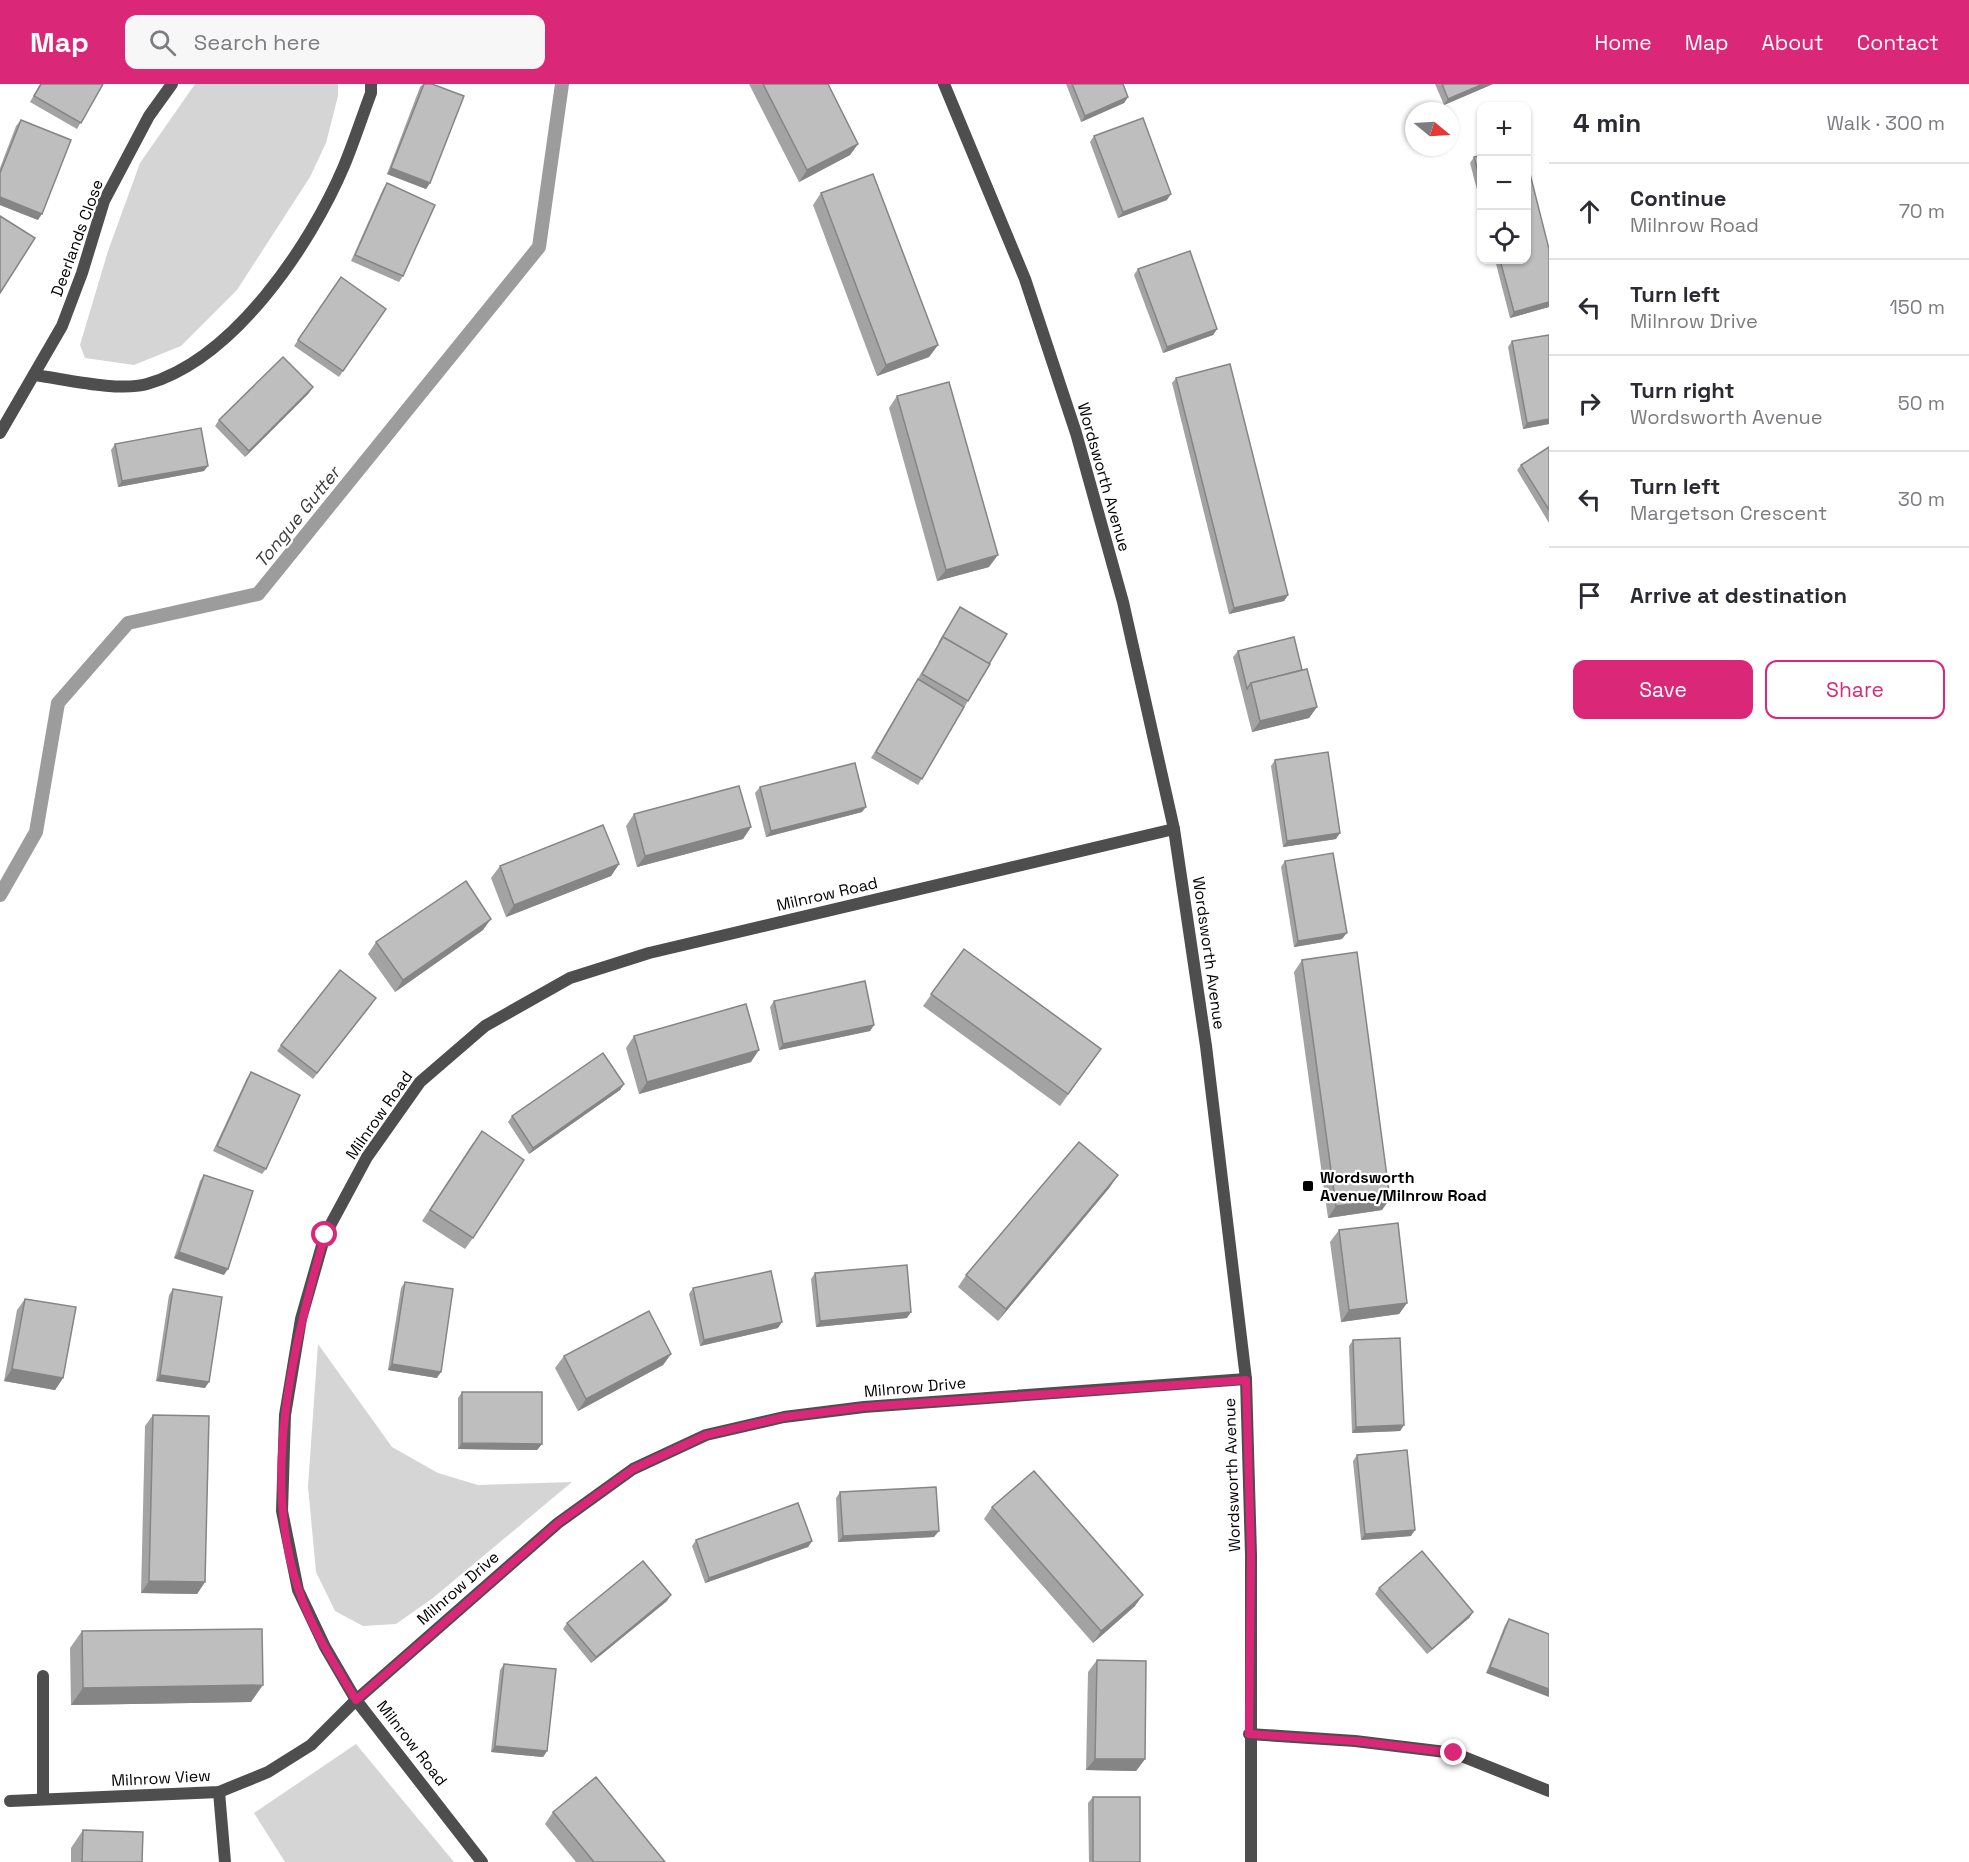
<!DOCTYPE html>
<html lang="en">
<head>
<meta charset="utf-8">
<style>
	:root { --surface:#fff; --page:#f7f7f7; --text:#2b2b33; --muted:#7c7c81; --line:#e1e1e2; --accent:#db2777 }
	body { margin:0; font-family:"Space Grotesk",sans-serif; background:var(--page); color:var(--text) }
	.controls { position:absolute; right:18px; top:18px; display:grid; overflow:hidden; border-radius:12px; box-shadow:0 2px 4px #0004 }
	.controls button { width:54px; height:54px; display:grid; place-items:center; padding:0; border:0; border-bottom:2px solid var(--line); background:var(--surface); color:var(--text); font:30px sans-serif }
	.compass { position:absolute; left:1405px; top:18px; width:54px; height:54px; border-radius:50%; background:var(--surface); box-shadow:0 2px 4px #0004; rotate:108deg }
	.stop { position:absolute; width:18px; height:18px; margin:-14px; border:4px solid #db2777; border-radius:50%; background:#fff }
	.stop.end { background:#db2777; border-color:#fff; box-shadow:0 2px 6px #0008 }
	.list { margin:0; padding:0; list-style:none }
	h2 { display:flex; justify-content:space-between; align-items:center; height:78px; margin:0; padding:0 24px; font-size:26px }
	h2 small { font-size:20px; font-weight:400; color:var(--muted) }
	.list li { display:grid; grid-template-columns:39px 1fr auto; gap:18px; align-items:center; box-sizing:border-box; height:96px; padding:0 24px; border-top:2px solid var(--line) }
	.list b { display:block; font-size:22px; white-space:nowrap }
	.list p { margin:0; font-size:20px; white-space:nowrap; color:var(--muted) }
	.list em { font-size:20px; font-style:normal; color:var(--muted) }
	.actions { display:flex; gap:12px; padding:18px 24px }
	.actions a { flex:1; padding:14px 0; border:2px solid var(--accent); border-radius:12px; text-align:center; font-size:21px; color:var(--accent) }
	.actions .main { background:var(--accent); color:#fff }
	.icon { flex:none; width:33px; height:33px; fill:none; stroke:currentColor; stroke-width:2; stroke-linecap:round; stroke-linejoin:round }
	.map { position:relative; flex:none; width:1549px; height:1778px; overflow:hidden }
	header { display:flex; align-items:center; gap:36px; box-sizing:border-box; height:84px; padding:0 30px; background:var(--accent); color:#fff }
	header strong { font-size:28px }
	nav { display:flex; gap:33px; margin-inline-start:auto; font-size:21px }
	.search { width:420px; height:54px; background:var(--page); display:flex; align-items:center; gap:15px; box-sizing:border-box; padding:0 21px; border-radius:12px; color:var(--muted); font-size:22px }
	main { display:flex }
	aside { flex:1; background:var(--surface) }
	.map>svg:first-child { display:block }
</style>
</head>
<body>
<header>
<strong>Map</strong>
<div class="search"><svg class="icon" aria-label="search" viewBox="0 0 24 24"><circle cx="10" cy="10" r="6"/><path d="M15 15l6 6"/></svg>Search here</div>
<nav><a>Home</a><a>Map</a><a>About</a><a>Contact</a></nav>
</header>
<main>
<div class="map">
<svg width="1549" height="1778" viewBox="0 0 1549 1778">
	<rect width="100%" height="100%" fill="#fff"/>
	<!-- green -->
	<g fill="#d5d5d5">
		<polygon points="195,0 338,0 338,12 326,59 310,93 237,206 181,262 134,281 85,274 80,261 108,167 140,79"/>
		<polygon points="318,1260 392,1363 438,1389 478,1401 572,1398 433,1514 396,1540 363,1542 335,1527 316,1488 308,1402"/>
		<polygon points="356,1660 454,1778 285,1778 254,1729"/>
	</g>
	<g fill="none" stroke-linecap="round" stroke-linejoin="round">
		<!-- stream -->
		<polyline stroke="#9c9c9c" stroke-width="14" points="0,811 36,748 58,619 128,539 258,510 539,163 562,0"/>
		<!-- service -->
		<polyline stroke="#4e4e4e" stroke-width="12" points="43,1715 43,1592"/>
		<!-- minor -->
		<g stroke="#4e4e4e" stroke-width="12">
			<path d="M 34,291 C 65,295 118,308 147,300 C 234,275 310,162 344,82 C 354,58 362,33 371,9 L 371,0"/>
			<polyline points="0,349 62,242 82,189 104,117 149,32 172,0"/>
			<polyline points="1249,1650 1355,1657 1454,1669 1549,1707"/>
			<polyline points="219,1708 225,1778"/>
			<polyline points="10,1717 219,1708 268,1688 311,1661 356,1616 558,1439 633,1385 706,1351 784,1333 864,1323 1246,1295"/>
			<polyline points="482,1778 356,1616 325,1563 298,1506 282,1427 285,1331 301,1235 325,1151 367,1073 420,998 485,942 570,894 649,869 1174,745"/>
		</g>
		<!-- tertiary -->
		<polyline stroke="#4e4e4e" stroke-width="12" points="944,0 1025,195 1076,349 1123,518 1174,745 1206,962 1246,1295 1251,1471 1251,1778"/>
	</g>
	<!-- wall -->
	<g fill="#a3a3a3">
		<polygon points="40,0 103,0 77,45 30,18"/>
		<polygon points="423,0 432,0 430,99 426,105 387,90 420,3"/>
		<polygon points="749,0 828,0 858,60 850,71 799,98"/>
		<polygon points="1066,0 1123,0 1128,13 1124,19 1081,38"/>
		<polygon points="1435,0 1493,0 1444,21"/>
		<polygon points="21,36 38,136 0,121 0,84 16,42"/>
		<polygon points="1094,52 1167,116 1118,134 1090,58"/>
		<polygon points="1482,71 1482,125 1470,79 1474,73"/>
		<polygon points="387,99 403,192 399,198 351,177 383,105"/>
		<polygon points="821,109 938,261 929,273 877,292 813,121"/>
		<polygon points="1549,165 1549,223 1510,234 1495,176 1527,176"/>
		<polygon points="1138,185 1217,245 1213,251 1163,269 1134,191"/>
		<polygon points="341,193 386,225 339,293 294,262"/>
		<polygon points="1549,251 1549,340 1523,345 1508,263 1512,257"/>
		<polygon points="1176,294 1288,511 1284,517 1229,530 1172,299"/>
		<polygon points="309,309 245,373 215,342 219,336"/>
		<polygon points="897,312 989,483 937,497 889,324"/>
		<polygon points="115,360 204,387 118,403 111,366"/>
		<polygon points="1549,363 1549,439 1517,386 1521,381"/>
		<polygon points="960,523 968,617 918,701 871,674"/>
		<polygon points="1238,567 1317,623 1309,634 1252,648 1233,573"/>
		<polygon points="1275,676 1336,755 1283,763 1271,682"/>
		<polygon points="760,703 862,728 766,753 755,709"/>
		<polygon points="634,730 751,743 743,755 637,783 626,742"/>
		<polygon points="1285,777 1342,855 1294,863 1281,783"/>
		<polygon points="619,780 611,792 506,833 491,794 500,782"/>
		<polygon points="483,846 395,908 368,870 376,858"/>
		<polygon points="964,865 1101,965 1060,1022 923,922"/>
		<polygon points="1302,876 1382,1126 1328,1134 1294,888"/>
		<polygon points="774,917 874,941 870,947 779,966 770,923"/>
		<polygon points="372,920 313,995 277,967 281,961"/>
		<polygon points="634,952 751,978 639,1010 626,964"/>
		<polygon points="251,988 266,1085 262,1090 213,1067 247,994"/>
		<polygon points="624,1000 620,1006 529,1070 508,1038 512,1032"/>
		<polygon points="473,1059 473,1154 465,1165 422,1137"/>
		<polygon points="204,1091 224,1191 174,1174 200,1097"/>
		<polygon points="1110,1103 998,1237 958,1203 966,1191"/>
		<polygon points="1339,1146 1407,1219 1399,1230 1341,1238 1330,1158"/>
		<polygon points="815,1189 907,1234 816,1243 811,1195"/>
		<polygon points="405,1198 437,1294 388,1286 401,1204"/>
		<polygon points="693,1204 778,1244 700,1262 689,1210"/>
		<polygon points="173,1205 205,1304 156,1297 169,1211"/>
		<polygon points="25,1215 63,1294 55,1306 4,1297 17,1226"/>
		<polygon points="1353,1256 1404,1341 1400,1347 1352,1349 1349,1262"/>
		<polygon points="671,1270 663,1281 578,1327 555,1284 564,1272"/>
		<polygon points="462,1308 542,1360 537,1366 458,1365 458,1314"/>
		<polygon points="153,1331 205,1498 197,1510 141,1509 145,1342"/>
		<polygon points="1357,1371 1411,1452 1361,1456 1353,1377"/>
		<polygon points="840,1408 934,1453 838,1458 836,1414"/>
		<polygon points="992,1423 1135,1522 1093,1559 984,1435"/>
		<polygon points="696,1456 812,1457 808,1463 705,1499 692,1462"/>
		<polygon points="1379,1504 1473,1528 1469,1534 1427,1570 1375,1510"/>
		<polygon points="667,1517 591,1579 563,1545 567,1539"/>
		<polygon points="1509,1535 1549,1550 1486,1589 1505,1541"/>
		<polygon points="82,1547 251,1618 71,1621 70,1564"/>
		<polygon points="1097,1576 1145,1675 1136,1687 1086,1686 1088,1588"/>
		<polygon points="504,1580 547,1667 543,1673 491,1668 500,1586"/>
		<polygon points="1093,1713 1140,1778 1089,1778 1088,1719"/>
		<polygon points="553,1728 665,1778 576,1778 545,1740"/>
		<polygon points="83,1746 142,1778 71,1778 71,1764"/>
	</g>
	<!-- shaded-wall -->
	<g fill="#858585">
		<polygon points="1483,0 1493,0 1444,21 1448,15"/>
		<polygon points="1128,13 1124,19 1081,38 1085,32"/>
		<polygon points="858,60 850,71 799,98 807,86"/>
		<polygon points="391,84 430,99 426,105 387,90"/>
		<polygon points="1171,110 1167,116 1118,134 1123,128"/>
		<polygon points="0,113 42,130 38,136 0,121"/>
		<polygon points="1549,218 1549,223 1510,234 1514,228"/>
		<polygon points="1217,245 1213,251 1163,269 1167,263"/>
		<polygon points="938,261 929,273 877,292 886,281"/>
		<polygon points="313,303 309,309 245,373 249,367"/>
		<polygon points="1549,335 1549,340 1523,345 1527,339"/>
		<polygon points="208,382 204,387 118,403 122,397"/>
		<polygon points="998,471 989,483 937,497 946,486"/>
		<polygon points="1288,511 1284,517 1229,530 1234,524"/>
		<polygon points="1317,623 1309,634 1252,648 1260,637"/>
		<polygon points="866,723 862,728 766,753 771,747"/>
		<polygon points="751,743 743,755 637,783 645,772"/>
		<polygon points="1340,749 1336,755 1283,763 1287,757"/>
		<polygon points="619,780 611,792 506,833 514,821"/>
		<polygon points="491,835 483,846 395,908 403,896"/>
		<polygon points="1347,849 1342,855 1294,863 1298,857"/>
		<polygon points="874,941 870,947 779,966 783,960"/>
		<polygon points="759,966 751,978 639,1010 647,998"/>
		<polygon points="624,1000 620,1006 529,1070 533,1064"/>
		<polygon points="1118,1091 1110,1103 998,1237 1006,1225"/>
		<polygon points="1390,1115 1382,1126 1328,1134 1336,1122"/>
		<polygon points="179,1168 228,1185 224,1191 174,1174"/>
		<polygon points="1407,1219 1399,1230 1341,1238 1349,1226"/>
		<polygon points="911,1228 907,1234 816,1243 820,1237"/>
		<polygon points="782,1238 778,1244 700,1262 704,1256"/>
		<polygon points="671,1270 663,1281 578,1327 586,1315"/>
		<polygon points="392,1280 441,1288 437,1294 388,1286"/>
		<polygon points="12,1285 63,1294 55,1306 4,1297"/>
		<polygon points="160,1291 209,1298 205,1304 156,1297"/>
		<polygon points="1404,1341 1400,1347 1352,1349 1356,1343"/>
		<polygon points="462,1359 542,1360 537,1366 458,1365"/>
		<polygon points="1415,1446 1411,1452 1361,1456 1365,1450"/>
		<polygon points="939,1447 934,1453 838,1458 843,1452"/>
		<polygon points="812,1457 808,1463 705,1499 709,1494"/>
		<polygon points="149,1497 205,1498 197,1510 141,1509"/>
		<polygon points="671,1511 667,1517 591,1579 596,1573"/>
		<polygon points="1143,1511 1135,1522 1093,1559 1101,1547"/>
		<polygon points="1473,1528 1469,1534 1427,1570 1432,1565"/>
		<polygon points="1490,1583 1549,1605 1549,1613 1486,1589"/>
		<polygon points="263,1601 251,1618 71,1621 83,1604"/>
		<polygon points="495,1662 547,1667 543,1673 491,1668"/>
		<polygon points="1095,1675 1145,1675 1136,1687 1086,1686"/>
	</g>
	<!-- building -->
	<g fill="#bebebe" stroke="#858585" stroke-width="1.5">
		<polygon points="41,0 103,0 81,39 34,12"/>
		<polygon points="424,0 432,0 464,12 430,99 391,84"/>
		<polygon points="763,0 828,0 858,60 807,86"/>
		<polygon points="1072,0 1123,0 1128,13 1085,32"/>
		<polygon points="1442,0 1483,0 1448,15"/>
		<polygon points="1143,34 1171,110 1123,128 1094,52"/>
		<polygon points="21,36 71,56 42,130 0,113 0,89"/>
		<polygon points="1482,71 1482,103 1474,73"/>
		<polygon points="1527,78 1549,165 1549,218 1514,228 1500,176 1527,176"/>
		<polygon points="873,90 938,261 886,281 821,109"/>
		<polygon points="387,99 435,121 403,192 355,171"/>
		<polygon points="0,132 35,154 0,209"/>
		<polygon points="1190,167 1217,245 1167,263 1138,185"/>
		<polygon points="341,193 386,225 343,287 298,256"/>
		<polygon points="1549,251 1549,335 1527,339 1512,257"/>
		<polygon points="283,273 313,303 249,367 219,336"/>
		<polygon points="1230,280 1288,511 1234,524 1176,294"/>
		<polygon points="949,298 998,471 946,486 897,312"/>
		<polygon points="201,344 208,382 122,397 115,360"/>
		<polygon points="1549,363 1549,426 1521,381"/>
		<polygon points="960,523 1007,550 989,580 943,553 939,559"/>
		<polygon points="943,553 990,580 968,617 922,590"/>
		<polygon points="1294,553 1302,586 1251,599 1247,605 1238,567"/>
		<polygon points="1307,585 1317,623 1260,637 1251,599"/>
		<polygon points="918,595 964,623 922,695 876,668"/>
		<polygon points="1328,668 1340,749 1287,757 1275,676"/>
		<polygon points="855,679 866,723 771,747 760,703"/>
		<polygon points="739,702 751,743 645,772 634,730"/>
		<polygon points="603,741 619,780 514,821 500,782"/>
		<polygon points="1333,769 1347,849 1298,857 1285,777"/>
		<polygon points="466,797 491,835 403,896 376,858"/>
		<polygon points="964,865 1101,965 1068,1010 931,910"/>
		<polygon points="1357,868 1390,1115 1336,1122 1302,876"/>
		<polygon points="340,886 376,914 317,989 281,961"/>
		<polygon points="865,897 874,941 783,960 774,917"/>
		<polygon points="746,920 759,966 647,998 634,952"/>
		<polygon points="603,969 624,1000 533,1064 512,1032"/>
		<polygon points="251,988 300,1011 266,1085 217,1062"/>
		<polygon points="482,1047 524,1076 473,1154 430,1126"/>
		<polygon points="1079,1058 1118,1091 1006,1225 966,1191"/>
		<polygon points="204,1091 253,1107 228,1185 179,1168"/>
		<polygon points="1398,1139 1407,1219 1349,1226 1339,1146"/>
		<polygon points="907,1181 911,1228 820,1237 815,1189"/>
		<polygon points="771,1187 782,1238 704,1256 693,1204"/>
		<polygon points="405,1198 453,1205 441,1288 392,1280"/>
		<polygon points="173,1205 222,1213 209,1298 160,1291"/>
		<polygon points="25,1215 76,1223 63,1294 12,1285"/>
		<polygon points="649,1227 671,1270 586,1315 564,1272"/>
		<polygon points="1400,1254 1404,1341 1356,1343 1353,1256"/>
		<polygon points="462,1308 542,1308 542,1360 462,1359"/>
		<polygon points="153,1331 209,1332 205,1498 149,1497"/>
		<polygon points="1407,1366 1415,1446 1365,1450 1357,1371"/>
		<polygon points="1034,1387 1143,1511 1101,1547 992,1423"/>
		<polygon points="936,1403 939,1447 843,1452 840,1408"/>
		<polygon points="798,1419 812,1457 709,1494 696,1456"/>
		<polygon points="1422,1467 1473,1528 1432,1565 1379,1504"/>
		<polygon points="643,1477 671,1511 596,1573 567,1539"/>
		<polygon points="1509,1535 1549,1550 1549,1605 1490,1583"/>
		<polygon points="262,1545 263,1601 83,1604 82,1547"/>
		<polygon points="1097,1576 1146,1577 1145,1675 1095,1675"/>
		<polygon points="504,1580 556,1585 547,1667 495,1662"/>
		<polygon points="596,1693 665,1778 594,1778 553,1728"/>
		<rect x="1093" y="1713" width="47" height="65"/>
		<polygon points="83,1746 143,1748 142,1778 82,1778"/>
	</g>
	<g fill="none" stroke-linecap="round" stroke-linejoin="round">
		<!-- route -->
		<path stroke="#db2777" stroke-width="8" d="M 325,1151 C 293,1261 260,1395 299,1507 C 312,1545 335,1581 356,1616 L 558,1439 L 633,1385 L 706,1351 L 784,1333 L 864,1323 L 1246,1296 L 1251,1471 L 1249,1650 L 1355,1657 L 1454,1669"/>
	</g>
	<!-- markers -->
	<rect fill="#000" stroke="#fff" stroke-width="2" x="1302" y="1096" width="12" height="12" rx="3"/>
	<g text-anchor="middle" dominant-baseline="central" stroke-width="4.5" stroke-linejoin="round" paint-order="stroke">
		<!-- street labels -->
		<g font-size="16" fill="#000" stroke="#fff">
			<text transform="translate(77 154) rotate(-70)">Deerlands Close</text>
			<text transform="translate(1104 393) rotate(74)">Wordsworth Avenue</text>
			<text transform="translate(827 810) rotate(-13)">Milnrow Road</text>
			<text transform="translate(1209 869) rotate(82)">Wordsworth Avenue</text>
			<text transform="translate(379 1031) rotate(-55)">Milnrow Road</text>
			<text transform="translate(915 1303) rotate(-5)">Milnrow Drive</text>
			<text transform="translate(1232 1391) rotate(-92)">Wordsworth Avenue</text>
			<text transform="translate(458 1504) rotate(-41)">Milnrow Drive</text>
			<text transform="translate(412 1659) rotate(52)">Milnrow Road</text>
			<text transform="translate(161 1694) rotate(-3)">Milnrow View</text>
		</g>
		<!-- poi labels -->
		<g font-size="16" font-weight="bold" fill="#000" stroke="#fff" text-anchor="start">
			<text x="1320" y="1093">Wordsworth<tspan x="1320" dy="18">Avenue/Milnrow Road</tspan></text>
		</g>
		<!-- water labels -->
		<g font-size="18" font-style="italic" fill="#3d3d3d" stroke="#fff">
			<text transform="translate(297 433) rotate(-51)">Tongue Gutter</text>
		</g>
	</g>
</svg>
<div class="controls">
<button>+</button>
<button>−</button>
<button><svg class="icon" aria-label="locate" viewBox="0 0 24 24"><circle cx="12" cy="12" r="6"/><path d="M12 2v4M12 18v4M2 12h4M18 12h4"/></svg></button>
</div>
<svg class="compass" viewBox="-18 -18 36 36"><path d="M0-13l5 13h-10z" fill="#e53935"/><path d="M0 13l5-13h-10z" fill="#7c7c81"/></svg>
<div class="stop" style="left:325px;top:1151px"></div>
<div class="stop end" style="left:1454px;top:1669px"></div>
</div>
<aside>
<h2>4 min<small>Walk · 300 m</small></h2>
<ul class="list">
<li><svg class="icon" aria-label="ahead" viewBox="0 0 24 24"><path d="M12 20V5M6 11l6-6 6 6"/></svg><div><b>Continue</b><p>Milnrow Road</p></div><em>70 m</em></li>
<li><svg class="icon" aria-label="left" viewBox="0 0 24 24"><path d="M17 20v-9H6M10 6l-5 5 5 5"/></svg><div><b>Turn left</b><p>Milnrow Drive</p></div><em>150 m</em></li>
<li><svg class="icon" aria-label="right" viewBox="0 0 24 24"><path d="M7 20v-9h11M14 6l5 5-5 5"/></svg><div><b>Turn right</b><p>Wordsworth Avenue</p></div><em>50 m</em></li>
<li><svg class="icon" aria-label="left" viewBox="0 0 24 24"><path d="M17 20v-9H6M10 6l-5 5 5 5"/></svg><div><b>Turn left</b><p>Margetson Crescent</p></div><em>30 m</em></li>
<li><svg class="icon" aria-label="arrive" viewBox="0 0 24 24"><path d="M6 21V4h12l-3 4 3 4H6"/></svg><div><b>Arrive at destination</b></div></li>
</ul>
<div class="actions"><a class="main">Save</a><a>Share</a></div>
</aside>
</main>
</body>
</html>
